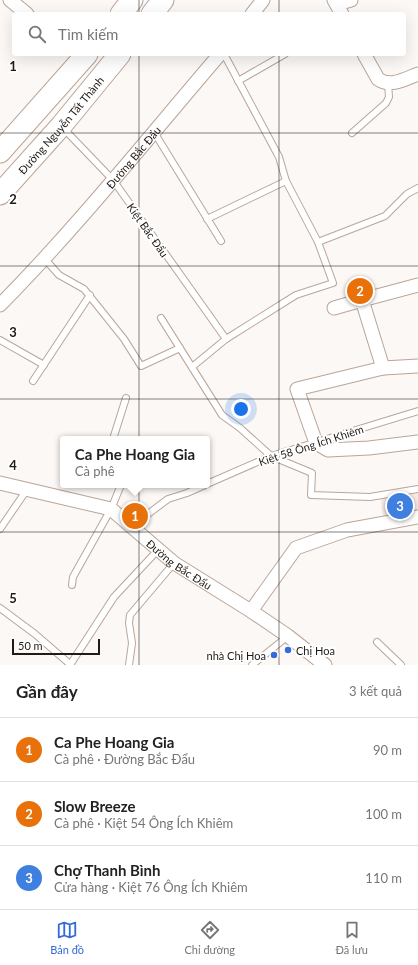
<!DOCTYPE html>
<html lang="vi">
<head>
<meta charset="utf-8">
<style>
	:root { --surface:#fff; --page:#f6f6f6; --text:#222; --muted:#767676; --line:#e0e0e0; --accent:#346ad9 }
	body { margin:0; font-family:Lato,sans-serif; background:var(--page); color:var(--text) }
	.scale { position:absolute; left:12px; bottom:10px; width:88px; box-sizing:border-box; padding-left:4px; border:2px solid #211a15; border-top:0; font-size:11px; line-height:14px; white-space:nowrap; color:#211a15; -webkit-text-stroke:3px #fff; paint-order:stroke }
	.you { position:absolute; left:241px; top:409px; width:14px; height:14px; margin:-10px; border:3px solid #fff; border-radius:50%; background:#1a73e8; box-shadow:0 0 0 6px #1a73e833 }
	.badge { display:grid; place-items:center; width:26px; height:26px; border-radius:50%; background:var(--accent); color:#fff; font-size:13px; font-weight:700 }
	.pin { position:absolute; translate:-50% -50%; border:2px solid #fff; box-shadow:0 1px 4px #0006 }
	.popup { position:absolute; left:60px; top:436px; width:150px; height:52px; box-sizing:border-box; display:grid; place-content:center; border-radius:4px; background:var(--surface); filter:drop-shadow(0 1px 3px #0005); font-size:13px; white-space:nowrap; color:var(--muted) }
	.popup b { font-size:15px; color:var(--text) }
	.popup::after { content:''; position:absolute; left:50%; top:100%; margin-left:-8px; border:8px solid transparent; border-top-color:var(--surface) }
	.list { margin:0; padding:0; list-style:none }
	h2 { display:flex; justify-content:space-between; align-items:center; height:52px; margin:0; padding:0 16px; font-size:17px }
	h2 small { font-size:13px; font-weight:400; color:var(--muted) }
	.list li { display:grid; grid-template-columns:26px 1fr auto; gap:12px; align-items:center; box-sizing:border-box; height:64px; padding:0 16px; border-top:1px solid var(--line) }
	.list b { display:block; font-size:15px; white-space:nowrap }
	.list p { margin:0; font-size:13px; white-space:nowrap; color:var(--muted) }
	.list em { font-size:13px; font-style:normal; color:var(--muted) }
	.icon { flex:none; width:22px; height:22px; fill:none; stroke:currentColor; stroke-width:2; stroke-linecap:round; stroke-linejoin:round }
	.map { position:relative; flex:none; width:418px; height:665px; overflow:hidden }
	.search { position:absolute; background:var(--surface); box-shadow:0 4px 16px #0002; left:12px; right:12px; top:12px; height:44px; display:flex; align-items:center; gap:10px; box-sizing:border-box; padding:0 14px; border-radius:4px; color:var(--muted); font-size:15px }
	.sheet { height:244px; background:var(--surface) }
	nav { display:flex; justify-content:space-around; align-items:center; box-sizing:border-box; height:56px; border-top:1px solid var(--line); background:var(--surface); font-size:11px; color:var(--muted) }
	nav a { display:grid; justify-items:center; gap:2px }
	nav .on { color:var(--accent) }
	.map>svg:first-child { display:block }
</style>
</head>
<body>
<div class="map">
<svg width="418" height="665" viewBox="0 0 418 665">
	<rect width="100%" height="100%" fill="#fcf8f5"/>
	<!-- built -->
	<polygon fill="#f7ebe5" points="418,490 418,513 384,520 380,498"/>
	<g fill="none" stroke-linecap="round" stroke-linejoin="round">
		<!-- service casing -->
		<g stroke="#baa599" stroke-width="8">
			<g id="service">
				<polyline points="238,81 285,54"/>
				<polyline points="64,129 113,180 226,339"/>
				<polyline points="154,132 221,241"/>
				<polyline points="352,133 386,103 389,97 388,83"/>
				<polyline points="207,219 286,181"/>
				<polyline points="318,242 385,216 407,194 418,188"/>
				<polyline points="44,258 59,275 84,289 124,339 141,366 180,348"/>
				<polyline points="161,318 222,415 240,428 271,456 312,473 311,495 370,497 418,489"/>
				<polyline points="0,340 44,365"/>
				<polyline points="192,367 226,339 296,295 333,283 318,242 286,181 279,157 224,54"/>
				<polyline points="33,381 90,295"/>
				<polyline points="113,439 126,398"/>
				<polyline points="207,484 271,456 418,411"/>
				<polyline points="132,526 168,499 187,493 205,485"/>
				<polyline points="0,529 26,491"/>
				<polyline points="72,585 73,577 111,509 121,485"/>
				<polyline points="0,608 35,634 71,665"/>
				<polyline points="377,642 401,665"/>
				<polyline points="70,665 114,597 157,551"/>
				<polyline points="129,665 132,643 129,623 130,615 174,563"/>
				<polyline points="252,665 288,636"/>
			</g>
		</g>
		<!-- minor casing -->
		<g stroke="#baa599" stroke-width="15">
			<g id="minor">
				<polyline points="10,0 27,14"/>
				<polyline points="334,0 342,14"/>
				<polyline points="337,4 351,0"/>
				<polyline points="252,14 263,0"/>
				<path d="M 364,54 L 378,79 C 390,88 405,79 418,74"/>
				<polyline points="362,300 418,285"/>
				<path id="s1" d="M 0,305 C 78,226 148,138 220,54"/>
				<polyline points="334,308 362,300 383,368"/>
				<polyline points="418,366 383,368 297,389 316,443 328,450 369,448 418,442"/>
				<path id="s2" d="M 0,483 L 111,509 L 174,563 L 251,611 L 288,636 L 325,665"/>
				<polyline points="251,611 296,548 347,530 418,517"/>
			</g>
		</g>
		<!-- primary casing -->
		<g stroke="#baa599" stroke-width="23">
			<g id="primary">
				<polyline points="121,14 132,0"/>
				<polyline points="152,14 163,0"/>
				<polyline points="0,152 87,54"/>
				<path id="s3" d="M 0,194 L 61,126 L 120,54"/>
			</g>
		</g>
		<!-- service -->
		<use href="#service" stroke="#fff" stroke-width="6"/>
		<!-- minor -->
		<use href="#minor" stroke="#fff" stroke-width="13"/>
		<!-- primary -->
		<use href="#primary" stroke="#fff" stroke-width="21"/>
	</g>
	<!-- grid -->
	<path fill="none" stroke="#211a15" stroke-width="1" stroke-opacity="0.55" d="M 139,0 L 139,14M 279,0 L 279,14M 139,54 L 139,665M 279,54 L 279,665M 0,133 L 418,133M 0,266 L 418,266M 0,399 L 418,399M 0,532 L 418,532"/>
	<!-- markers -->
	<g fill="#346ad9" stroke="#fff" stroke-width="1.5">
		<circle cx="288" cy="650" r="4"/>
		<circle cx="274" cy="655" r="4"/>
	</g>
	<g text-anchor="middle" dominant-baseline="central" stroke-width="4" stroke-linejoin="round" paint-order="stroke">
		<!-- street labels -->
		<g font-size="11" fill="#211a15" stroke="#fff">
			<text stroke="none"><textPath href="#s3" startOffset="92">Đường Nguyễn Tất Thành</textPath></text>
			<text stroke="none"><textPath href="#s1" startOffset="199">Đường Bắc Đẩu</textPath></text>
			<text transform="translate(148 230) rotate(55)">Kiệt Bắc Đẩu</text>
			<text transform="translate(311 445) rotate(-18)">Kiệt 58 Ông Ích Khiêm</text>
			<text stroke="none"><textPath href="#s2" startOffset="202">Đường Bắc Đẩu</textPath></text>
		</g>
		<!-- poi labels -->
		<g font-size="11" fill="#211a15" stroke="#fff" text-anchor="start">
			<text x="296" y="650">Chị Hoa</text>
			<text x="266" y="655" text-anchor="end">nhà Chị Hoa</text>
		</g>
	</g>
	<g font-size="13" text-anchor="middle" font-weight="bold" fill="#211a15" stroke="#fff" stroke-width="4" stroke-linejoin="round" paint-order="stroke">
		<text x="13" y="71">1</text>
		<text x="13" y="204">2</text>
		<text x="13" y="337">3</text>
		<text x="13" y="470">4</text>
		<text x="13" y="603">5</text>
	</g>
</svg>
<div class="scale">50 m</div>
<div class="you"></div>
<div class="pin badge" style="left:135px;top:516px;background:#e8710a">1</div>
<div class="popup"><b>Ca Phe Hoang Gia</b>Cà phê</div>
<div class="pin badge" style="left:360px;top:291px;background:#e8710a">2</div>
<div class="pin badge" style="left:400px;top:506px;background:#3f7fe0">3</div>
<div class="search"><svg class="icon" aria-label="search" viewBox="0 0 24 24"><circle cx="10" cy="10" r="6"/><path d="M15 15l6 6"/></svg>Tìm kiếm</div>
</div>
<section class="sheet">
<h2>Gần đây<small>3 kết quả</small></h2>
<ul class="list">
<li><span class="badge" style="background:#e8710a">1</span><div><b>Ca Phe Hoang Gia</b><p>Cà phê · Đường Bắc Đẩu</p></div><em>90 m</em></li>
<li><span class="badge" style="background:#e8710a">2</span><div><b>Slow Breeze</b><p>Cà phê · Kiệt 54 Ông Ích Khiêm</p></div><em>100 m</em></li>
<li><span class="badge" style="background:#3f7fe0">3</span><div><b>Chợ Thanh Bình</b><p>Cửa hàng · Kiệt 76 Ông Ích Khiêm</p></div><em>110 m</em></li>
</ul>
</section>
<nav>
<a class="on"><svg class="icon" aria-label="map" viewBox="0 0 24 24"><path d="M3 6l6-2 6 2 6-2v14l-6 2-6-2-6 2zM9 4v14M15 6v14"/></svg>Bản đồ</a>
<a><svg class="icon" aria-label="directions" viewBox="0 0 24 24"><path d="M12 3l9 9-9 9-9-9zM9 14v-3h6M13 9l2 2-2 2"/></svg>Chỉ đường</a>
<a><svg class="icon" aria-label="saved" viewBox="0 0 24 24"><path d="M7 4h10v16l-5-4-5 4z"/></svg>Đã lưu</a>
</nav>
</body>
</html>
